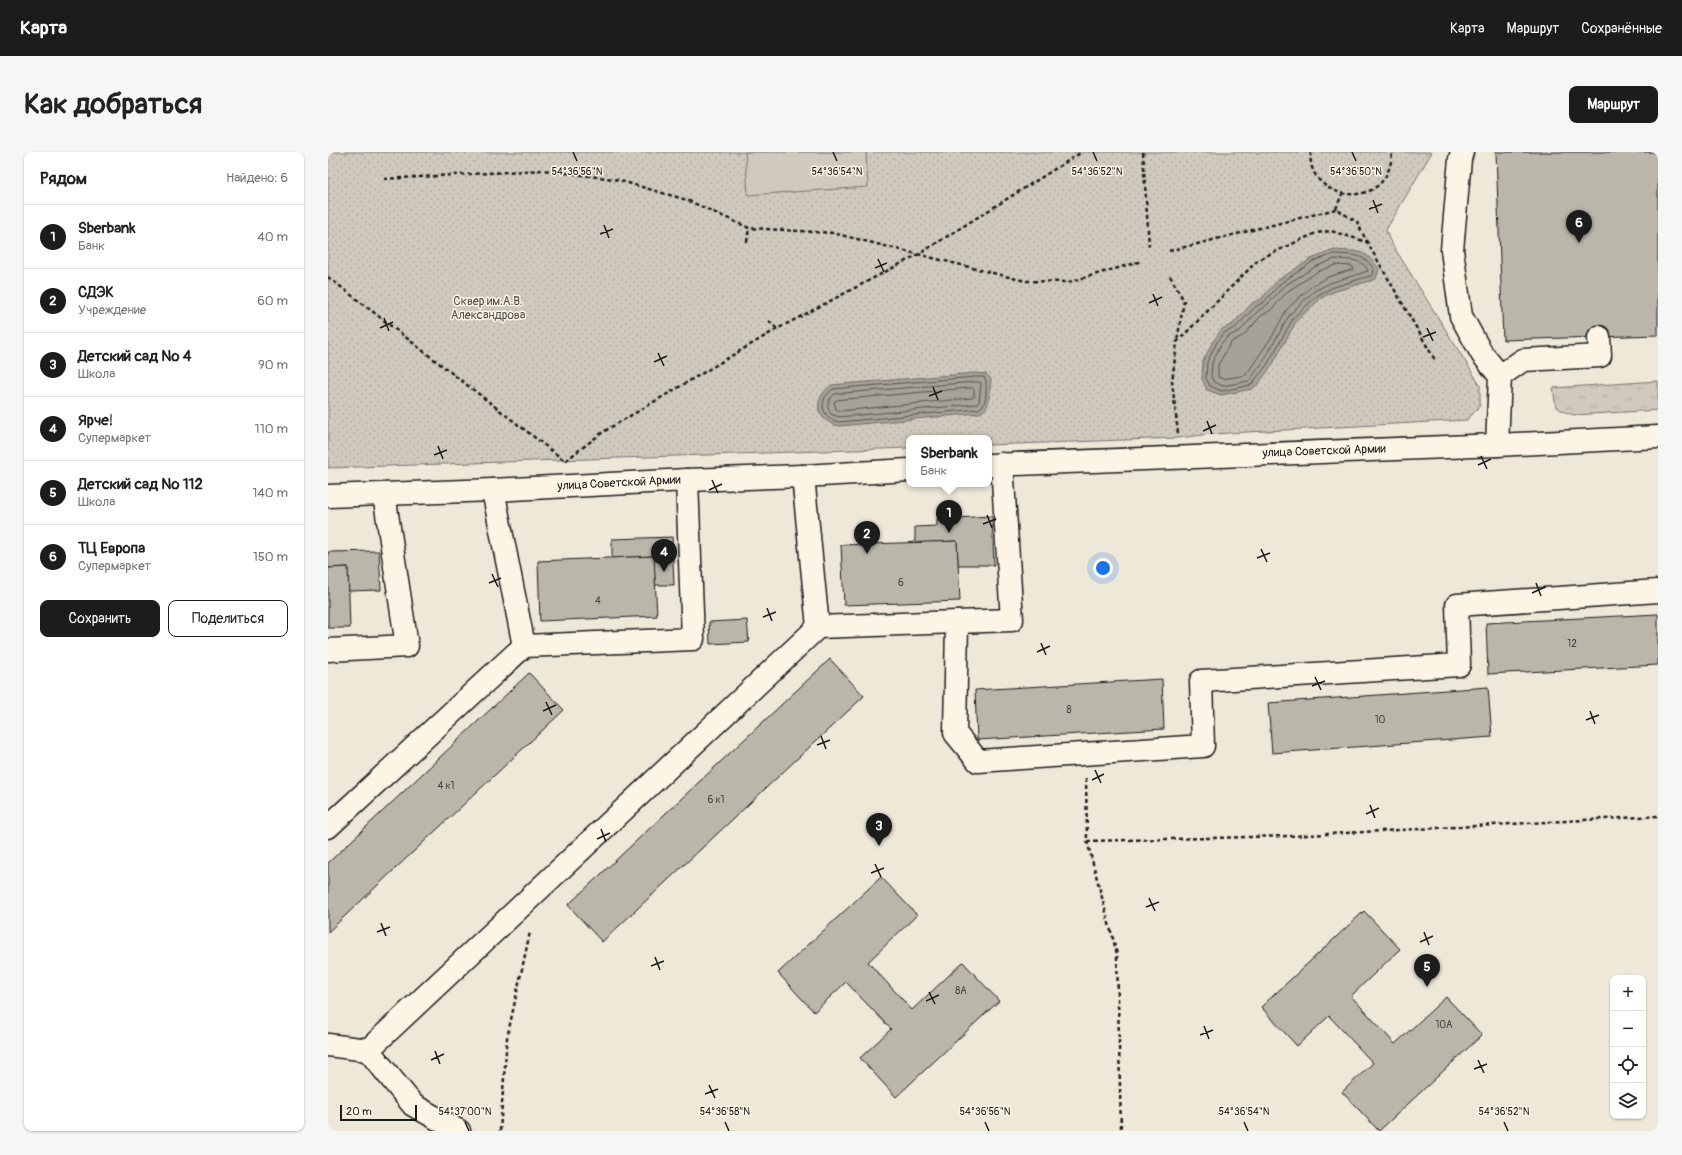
<!DOCTYPE html>
<html lang="ru">
<head>
<meta charset="utf-8">
<style>
	:root { --surface:#fff; --page:#f6f6f6; --text:#222; --muted:#767676; --line:#e0e0e0; --accent:#1c1c1c }
	body { margin:0; font-family:Pangolin,sans-serif; background:var(--page); color:var(--text) }
	.controls { position:absolute; right:12px; bottom:12px; display:grid; overflow:hidden; border-radius:8px; box-shadow:0 1px 3px #0004 }
	.controls button { width:36px; height:36px; display:grid; place-items:center; padding:0; border:0; border-bottom:1px solid var(--line); background:var(--surface); color:var(--text); font:20px sans-serif }
	.scale { position:absolute; left:12px; bottom:10px; width:77px; box-sizing:border-box; padding-left:4px; border:2px solid #1c1c1c; border-top:0; font-size:11px; line-height:14px; white-space:nowrap; color:#1c1c1c; -webkit-text-stroke:3px #fcf5e5; paint-order:stroke }
	.you { position:absolute; left:775px; top:416px; width:14px; height:14px; margin:-10px; border:3px solid #fff; border-radius:50%; background:#1a73e8; box-shadow:0 0 0 6px #1a73e833 }
	.badge { display:grid; place-items:center; width:26px; height:26px; border-radius:50%; background:var(--accent); color:#fff; font-size:13px; font-weight:700 }
	.pin { position:absolute; translate:-50% -33px; filter:drop-shadow(0 1px 2px #0008) }
	.pin::after { content:''; position:absolute; top:21px; width:14px; height:12px; background:inherit; clip-path:polygon(0 0,100% 0,50% 100%) }
	.popup { position:absolute; left:578px; top:283px; width:86px; height:52px; box-sizing:border-box; display:grid; place-content:center; border-radius:8px; background:var(--surface); filter:drop-shadow(0 1px 3px #0005); font-size:13px; white-space:nowrap; color:var(--muted) }
	.popup b { font-size:15px; color:var(--text) }
	.popup::after { content:''; position:absolute; left:50%; top:100%; margin-left:-8px; border:8px solid transparent; border-top-color:var(--surface) }
	.list { margin:0; padding:0; list-style:none }
	h2 { display:flex; justify-content:space-between; align-items:center; height:52px; margin:0; padding:0 16px; font-size:17px }
	h2 small { font-size:13px; font-weight:400; color:var(--muted) }
	.list li { display:grid; grid-template-columns:26px 1fr auto; gap:12px; align-items:center; box-sizing:border-box; height:64px; padding:0 16px; border-top:1px solid var(--line) }
	.list b { display:block; font-size:15px; white-space:nowrap }
	.list p { margin:0; font-size:13px; white-space:nowrap; color:var(--muted) }
	.list em { font-size:13px; font-style:normal; color:var(--muted) }
	.actions { display:flex; gap:8px; padding:12px 16px }
	.actions a { flex:1; padding:9px 0; border:1px solid var(--accent); border-radius:8px; text-align:center; font-size:14px; color:var(--accent) }
	.actions .main { background:var(--accent); color:#fff }
	.icon { flex:none; width:22px; height:22px; fill:none; stroke:currentColor; stroke-width:2; stroke-linecap:round; stroke-linejoin:round }
	.map { position:relative; flex:none; width:1330px; height:979px; overflow:hidden; border-radius:8px }
	header { display:flex; align-items:center; gap:24px; box-sizing:border-box; height:56px; padding:0 20px; background:var(--accent); color:#fff }
	header strong { font-size:19px }
	nav { display:flex; gap:22px; margin-inline-start:auto; font-size:14px }
	.intro { display:flex; align-items:center; justify-content:space-between; box-sizing:border-box; height:96px; padding:0 24px }
	h1 { margin:0; font-size:28px }
	.button { padding:10px 18px; border-radius:8px; background:var(--accent); color:#fff; font-size:14px; font-weight:700 }
	main { display:flex; gap:24px; padding:0 24px }
	aside { flex:1; background:var(--surface); border-radius:8px; box-shadow:0 1px 3px #0004 }
	.map>svg:first-child { display:block }
</style>
</head>
<body>
<header>
<strong>Карта</strong>
<nav><a>Карта</a><a>Маршрут</a><a>Сохранённые</a></nav>
</header>
<div class="intro"><h1>Как добраться</h1><a class="button">Маршрут</a></div>
<main>
<aside>
<h2>Рядом<small>Найдено: 6</small></h2>
<ul class="list">
<li><span class="badge">1</span><div><b>Sberbank</b><p>Банк</p></div><em>40 m</em></li>
<li><span class="badge">2</span><div><b>СДЭК</b><p>Учреждение</p></div><em>60 m</em></li>
<li><span class="badge">3</span><div><b>Детский сад № 4</b><p>Школа</p></div><em>90 m</em></li>
<li><span class="badge">4</span><div><b>Ярче!</b><p>Супермаркет</p></div><em>110 m</em></li>
<li><span class="badge">5</span><div><b>Детский сад № 112</b><p>Школа</p></div><em>140 m</em></li>
<li><span class="badge">6</span><div><b>ТЦ Европа</b><p>Супермаркет</p></div><em>150 m</em></li>
</ul>
<div class="actions"><a class="main">Сохранить</a><a>Поделиться</a></div>
</aside>
<div class="map">
<svg width="1330" height="979" viewBox="0 0 1330 979">
	<defs>
		<pattern id="grass-tufts" width="24" height="20" patternUnits="userSpaceOnUse"><rect width="24" height="20" fill="#cfcabd"/><path d="M3 7l-1-3M5 7V3M7 7l1-3M15 17l-1-3M17 17v-4M19 17l1-3" fill="none" stroke="#b1ada2"/></pattern>
		<pattern id="park-dots" width="8" height="8" patternUnits="userSpaceOnUse"><rect width="8" height="8" fill="#cfcabd"/><path d="M2 2h.1M6 6h.1" fill="none" stroke="#b1ada2" stroke-width="1.8" stroke-linecap="round"/></pattern>
	</defs>
	<rect width="100%" height="100%" fill="#eee8d9"/>
	<filter id="ink" filterUnits="userSpaceOnUse"><feTurbulence type="fractalNoise" baseFrequency=".025" numOctaves="2"/><feDisplacementMap in="SourceGraphic" scale="8" xChannelSelector="R" yChannelSelector="G"/><feConvolveMatrix kernelMatrix="1 2 1 2 8 2 1 2 1" color-interpolation-filters="sRGB"/></filter>
	<g filter="url(#ink)">
		<!-- grass -->
		<polygon fill="url(#grass-tufts)" stroke="#76736c" points="1330,229 1330,258 1246,263 1237,260 1228,255 1225,236"/>
		<!-- park -->
		<polygon fill="url(#park-dots)" stroke="#76736c" points="0,0 1104,0 1058,78 1061,87 1152,233 1152,254 1139,268 883,282 850,286 661,293 661,286 581,286 581,296 0,316"/>
		<!-- pitch -->
		<polygon fill="#cfcabd" stroke="#76736c" points="417,0 538,0 540,35 420,43"/>
		<!-- water -->
		<g fill="#a7a299" stroke="#6f6c67">
			<path d="M 1006,98 C 1029,100 1037,96 1051,117 L 1048,127 L 1005,140 L 993,146 L 969,168 L 943,215 L 930,232 L 924,237 L 893,243 L 879,238 L 874,227 L 875,209 L 886,188 L 894,177 L 905,172 L 924,151 L 933,147 L 950,128 L 983,107 Z"/>
			<path d="M 647,221 L 658,222 L 663,227 C 661,239 664,257 651,261 L 511,274 C 487,269 484,248 503,233 Z"/>
		</g>
		<g fill="none" stroke-linecap="round" stroke-linejoin="round">
			<!-- shore -->
			<g stroke="#54524e" stroke-width="1">
				<path d="M 1006,102 C 1024,103 1035,101 1046,117 L 1045,123 L 1003,136 L 990,143 L 966,165 L 939,213 L 923,233 L 894,239 L 882,234 L 878,226 L 879,210 L 889,190 L 896,181 L 908,175 L 927,155 L 936,150 L 953,131 L 984,110 Z"/>
				<path d="M 1007,107 C 1019,108 1035,106 1040,119 L 1002,131 L 986,139 L 962,162 L 935,210 L 921,229 L 895,234 L 886,230 L 883,225 L 884,211 L 893,192 L 899,185 L 912,179 L 930,159 L 939,153 L 956,134 L 987,115 Z"/>
				<polygon points="1008,113 1024,114 1026,117 1000,125 985,133 959,157 945,183 918,223 895,227 890,225 890,213 903,190 916,183 933,164 943,158 960,139 989,120"/>
				<path d="M 647,225 L 656,225 L 658,229 C 658,238 660,254 650,257 L 511,270 C 493,266 489,248 505,237 Z"/>
				<path d="M 647,230 L 652,230 L 653,231 L 651,250 L 649,252 L 511,265 L 503,262 C 498,255 499,247 507,242 Z"/>
				<polygon points="644,236 646,238 646,245 644,246 512,259 508,257 506,250 509,248"/>
			</g>
		</g>
		<!-- building -->
		<g fill="#bab6aa" stroke="#1c1c1c">
			<polygon points="1168,0 1330,0 1330,183 1175,188"/>
			<polygon points="664,364 666,413 630,413 629,389 587,391 587,375 609,374 609,367"/>
			<polygon points="344,385 346,433 327,433 326,404 284,406 284,387"/>
			<polygon points="629,389 632,449 516,453 513,393"/>
			<polygon points="51,399 53,438 20,439 20,415 0,416 0,400"/>
			<polygon points="326,404 329,464 212,469 210,409"/>
			<polygon points="20,415 22,476 0,476 0,416"/>
			<polygon points="1330,462 1330,513 1160,522 1158,471"/>
			<polygon points="419,468 421,490 382,492 381,470"/>
			<polygon points="502,507 536,544 274,790 240,753"/>
			<polygon points="201,521 236,558 0,780 0,711"/>
			<polygon points="834,527 836,577 649,588 647,538"/>
			<polygon points="1160,535 1164,585 944,601 940,551"/>
			<polygon points="553,725 589,763 540,810 584,858 635,810 671,849 568,945 532,906 563,877 518,830 486,860 450,821"/>
			<polygon points="1036,759 1072,797 1023,844 1067,892 1118,845 1154,883 1051,979 1014,940 1045,911 1001,864 969,894 933,855"/>
		</g>
		<g fill="none" stroke-linecap="round" stroke-linejoin="round">
			<!-- minor casing -->
			<g stroke="#1c1c1c" stroke-width="25">
				<g id="minor">
					<polyline points="1134,0 1132,7 1124,98 1133,164 1154,202 1172,224 1169,293"/>
					<polyline points="1172,224 1195,208 1272,204 1271,185"/>
					<polyline points="629,470 627,581 650,609 875,594 873,529 1131,513 1129,453 1330,439"/>
					<polyline points="490,475 684,468 674,312"/>
					<polyline points="196,494 365,487 359,328"/>
					<polyline points="0,498 79,494 56,342"/>
					<polyline points="0,675 196,494 165,338"/>
					<polyline points="0,893 40,898 490,475 475,324"/>
					<polyline points="40,898 85,953 131,979"/>
				</g>
			</g>
			<!-- major casing -->
			<g stroke="#1c1c1c" stroke-width="25">
				<g id="major">
					<polyline points="661,313 1169,293 1330,285"/>
					<polyline points="0,344 165,338 359,328 475,324 581,318"/>
				</g>
			</g>
			<!-- path -->
			<g stroke="#1c1c1c" stroke-width="2.5" stroke-dasharray="4 3" stroke-linecap="butt">
				<polyline points="815,0 821,94"/>
				<path d="M 983,0 C 976,48 1062,64 1064,0"/>
				<polyline points="56,27 214,18 286,27 359,48 421,76 505,81 697,129 741,130 814,109"/>
				<polyline points="1008,57 1014,42"/>
				<polyline points="419,90 421,76"/>
				<polyline points="841,99 1008,57 1029,70 1039,90"/>
				<polyline points="842,124 856,149 849,189"/>
				<polyline points="0,125 237,309 275,280 449,177 591,102 754,0"/>
				<polyline points="441,169 449,177"/>
				<polyline points="850,281 844,230 849,190 931,107 988,81 1003,79 1039,90 1107,208"/>
				<polyline points="758,626 759,689 789,802 793,979"/>
				<polyline points="759,689 962,684 1330,664"/>
				<polyline points="172,979 179,886 202,780"/>
			</g>
			<!-- minor -->
			<use href="#minor" stroke="#fcf5e5" stroke-width="22"/>
			<!-- major -->
			<use href="#major" stroke="#fcf5e5" stroke-width="22"/>
		</g>
	</g>
	<!-- ticks -->
	<path fill="none" stroke="#1c1c1c" stroke-width="1.5" d="M 245,0 L 249,9M 505,0 L 509,9M 765,0 L 769,9M 1024,0 L 1028,9M 1045,48 L 1050,61M 1041,57 L 1054,52M 276,73 L 281,86M 272,82 L 285,77M 550,107 L 556,120M 547,116 L 559,111M 825,142 L 830,154M 821,151 L 834,145M 56,166 L 61,179M 52,176 L 65,170M 1099,176 L 1105,189M 1095,185 L 1108,180M 330,201 L 336,214M 326,210 L 339,204M 605,235 L 610,248M 601,244 L 614,239M 879,269 L 884,282M 875,279 L 888,273M 110,294 L 115,307M 106,303 L 119,298M 1153,304 L 1159,317M 1150,313 L 1163,307M 384,328 L 390,341M 381,338 L 394,332M 659,363 L 664,376M 655,372 L 668,367M 933,397 L 939,410M 929,406 L 942,401M 164,422 L 170,435M 161,431 L 173,426M 1208,431 L 1213,444M 1204,441 L 1217,435M 439,456 L 444,469M 435,465 L 448,460M 713,491 L 718,503M 709,500 L 722,494M 987,525 L 993,538M 984,534 L 997,529M 218,550 L 224,563M 215,559 L 228,553M 1262,559 L 1267,572M 1258,568 L 1271,563M 493,584 L 498,597M 489,593 L 502,588M 767,618 L 773,631M 764,628 L 776,622M 1042,653 L 1047,666M 1038,662 L 1051,656M 273,677 L 278,690M 269,687 L 282,681M 547,712 L 553,725M 543,721 L 556,716M 821,746 L 827,759M 818,755 L 831,750M 53,771 L 58,784M 49,780 L 62,775M 1096,780 L 1101,793M 1092,790 L 1105,784M 327,805 L 332,818M 323,814 L 336,809M 601,840 L 607,852M 598,849 L 611,843M 876,874 L 881,887M 872,883 L 885,878M 107,899 L 112,912M 103,908 L 116,902M 1150,908 L 1156,921M 1146,917 L 1159,912M 381,933 L 387,946M 377,942 L 390,937M 137,970 L 141,979M 397,970 L 401,979M 657,970 L 661,979M 916,970 L 920,979M 1176,970 L 1180,979"/>
	<g text-anchor="middle" dominant-baseline="central" stroke-width="3" stroke-linejoin="round" paint-order="stroke">
		<!-- number labels -->
		<g font-size="10" fill="#444240">
			<text x="573" y="431">6</text>
			<text x="270" y="449">4</text>
			<text x="1244" y="492">12</text>
			<text x="741" y="558">8</text>
			<text x="1052" y="568">10</text>
			<text x="118" y="634">4 к1</text>
			<text x="388" y="648">6 к1</text>
			<text x="633" y="839">8А</text>
			<text x="1116" y="873">10А</text>
		</g>
		<!-- park labels -->
		<g font-size="12" fill="#52504c" stroke="#fcf5e5">
			<text x="160" y="149">Сквер им.А.В.<tspan x="160" dy="14">Александрова</tspan></text>
		</g>
		<!-- street labels -->
		<g font-size="12" fill="#1c1c1c" stroke="#fcf5e5">
			<text transform="translate(996 299) rotate(-2)">улица Советской Армии</text>
			<text transform="translate(291 331) rotate(-3)">улица Советской Армии</text>
		</g>
	</g>
	<g font-size="10" text-anchor="middle" fill="#1c1c1c" stroke="#fcf5e5" stroke-width="3" stroke-linejoin="round" paint-order="stroke">
		<text x="249" y="23">54°36'56"N</text>
		<text x="509" y="23">54°36'54"N</text>
		<text x="769" y="23">54°36'52"N</text>
		<text x="1028" y="23">54°36'50"N</text>
		<text x="137" y="963">54°37'00"N</text>
		<text x="397" y="963">54°36'58"N</text>
		<text x="657" y="963">54°36'56"N</text>
		<text x="916" y="963">54°36'54"N</text>
		<text x="1176" y="963">54°36'52"N</text>
	</g>
</svg>
<div class="controls">
<button>+</button>
<button>−</button>
<button><svg class="icon" aria-label="locate" viewBox="0 0 24 24"><circle cx="12" cy="12" r="6"/><path d="M12 2v4M12 18v4M2 12h4M18 12h4"/></svg></button>
<button><svg class="icon" aria-label="layers" viewBox="0 0 24 24"><path d="M12 4l9 5-9 5-9-5zM3 14l9 5 9-5"/></svg></button>
</div>
<div class="scale">20 m</div>
<div class="you"></div>
<div class="pin badge" style="left:621px;top:381px">1</div>
<div class="popup"><b>Sberbank</b>Банк</div>
<div class="pin badge" style="left:539px;top:402px">2</div>
<div class="pin badge" style="left:551px;top:694px">3</div>
<div class="pin badge" style="left:336px;top:420px">4</div>
<div class="pin badge" style="left:1099px;top:835px">5</div>
<div class="pin badge" style="left:1251px;top:91px">6</div>
</div>
</main>
</body>
</html>
